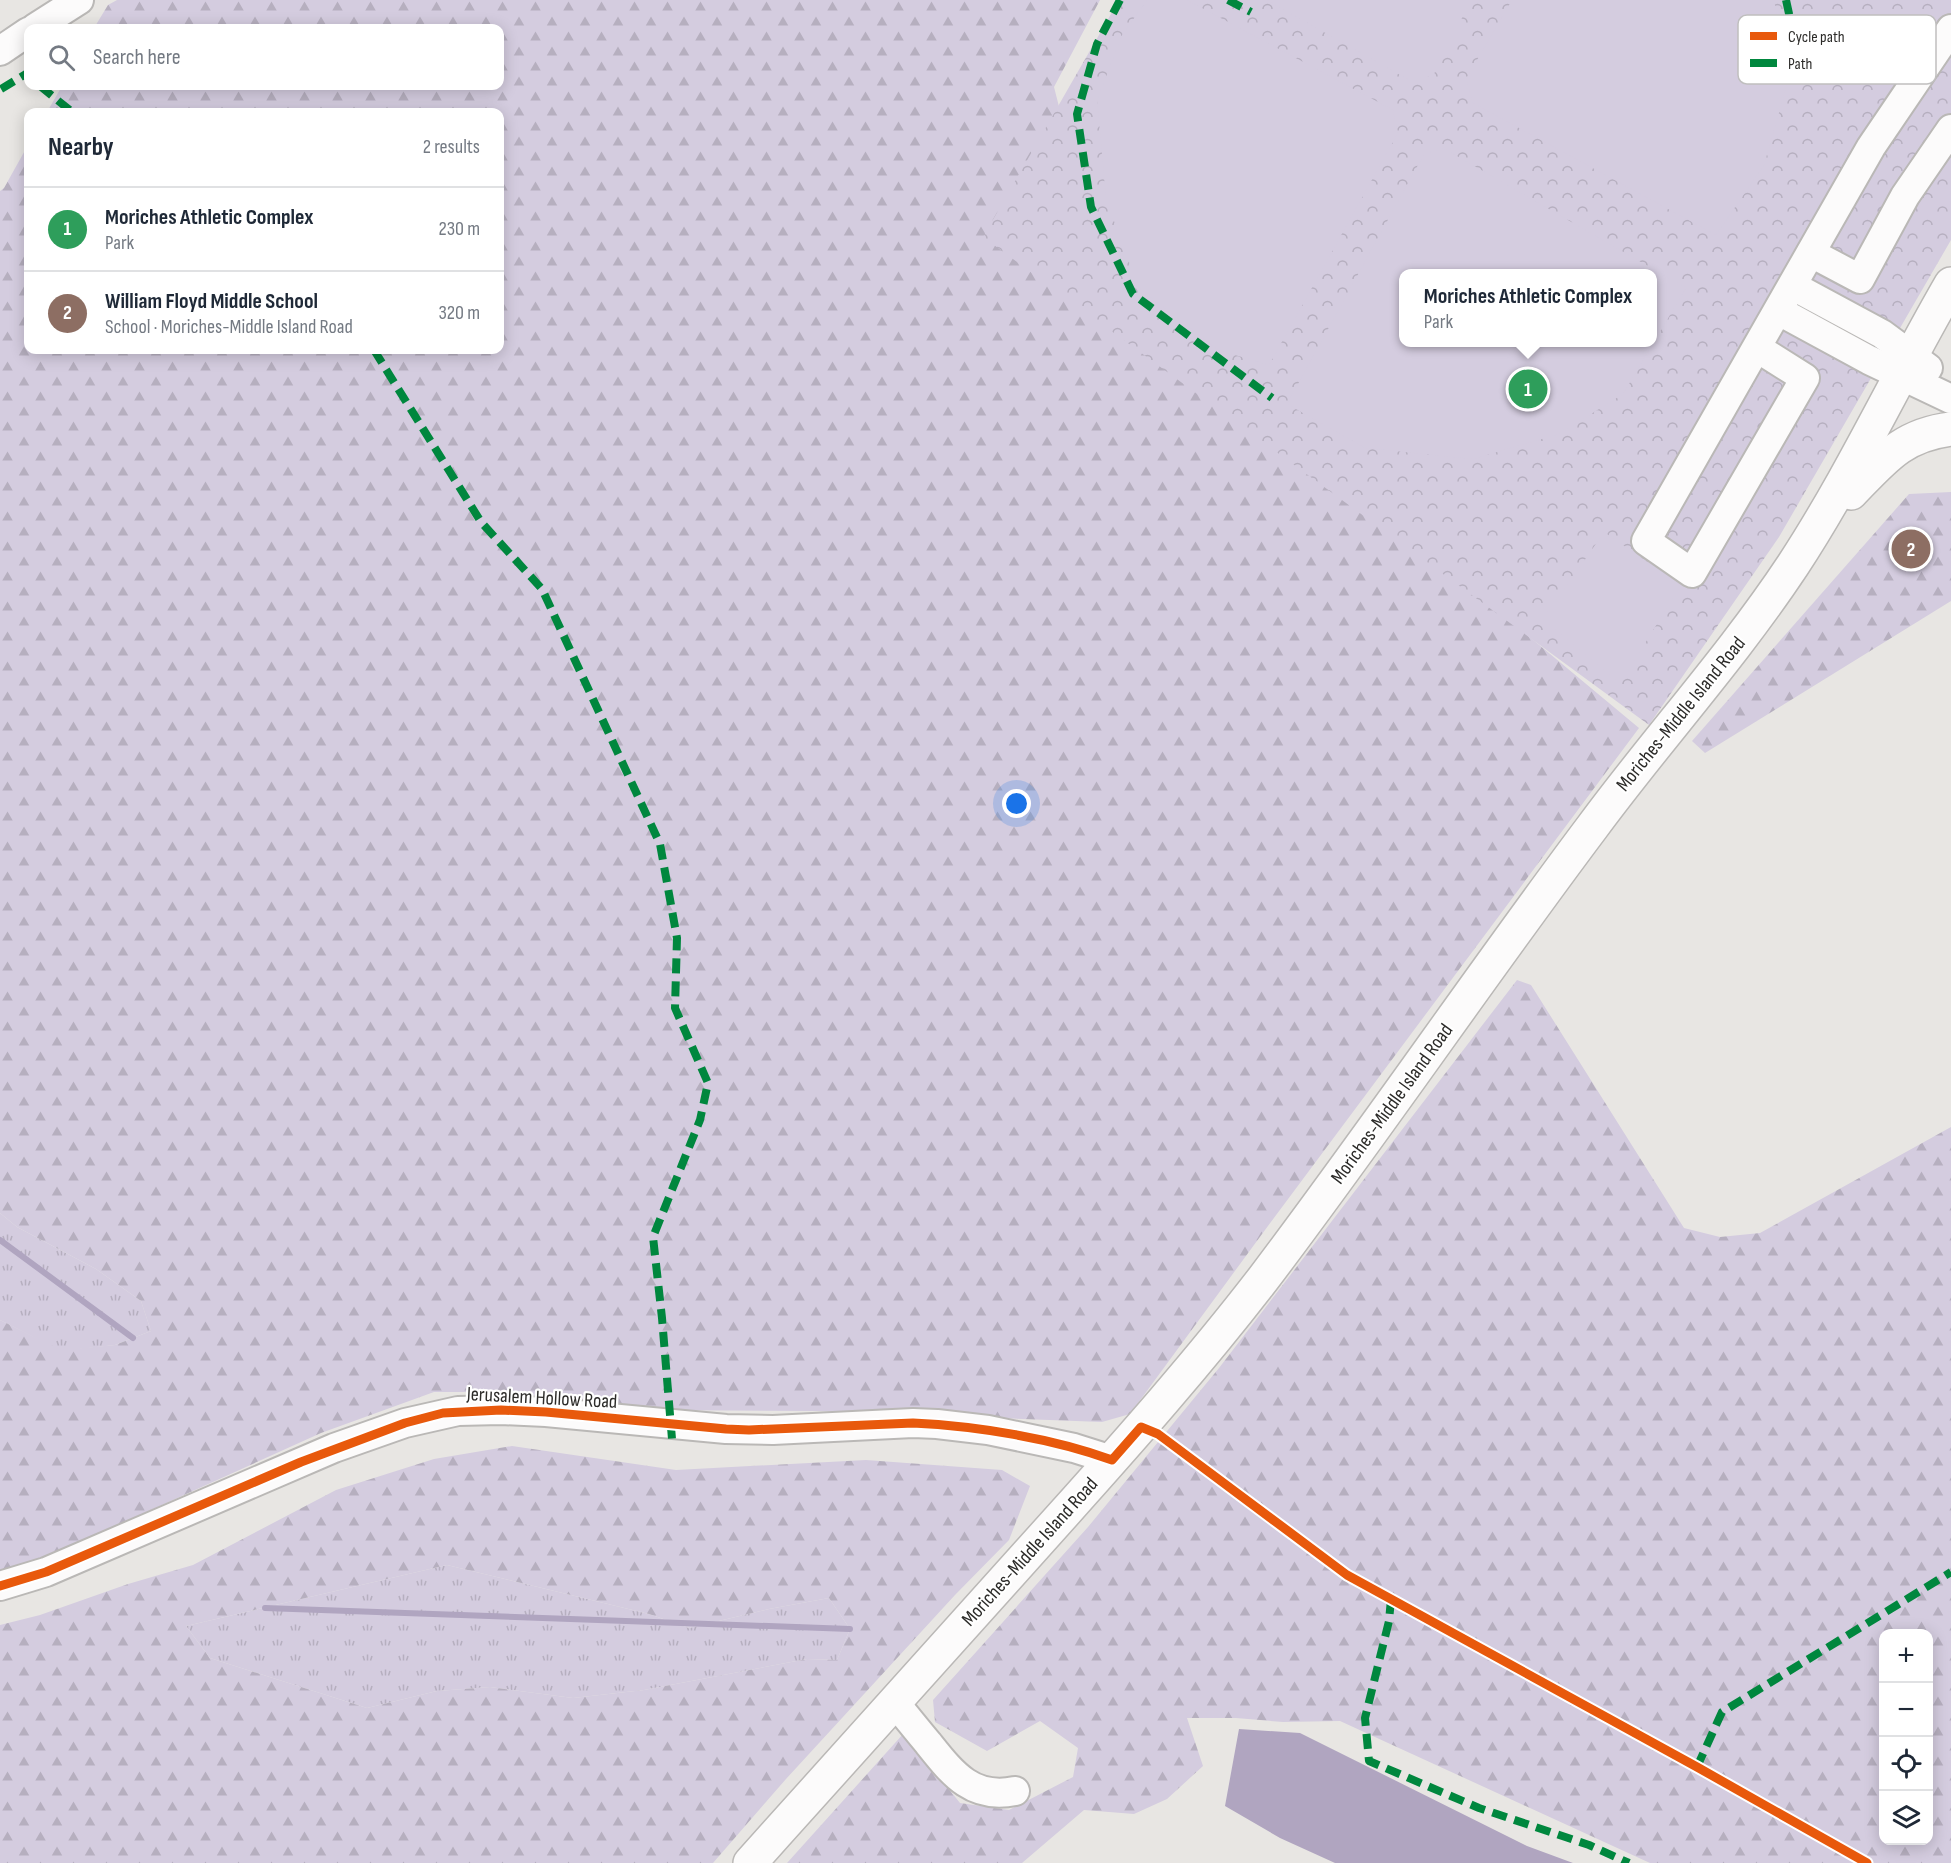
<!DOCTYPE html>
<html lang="en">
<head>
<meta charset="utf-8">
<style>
	:root { --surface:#fff; --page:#f2f2f3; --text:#1f2937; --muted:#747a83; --line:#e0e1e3; --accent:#1a73e8 }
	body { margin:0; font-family:"Sofia Sans Condensed",sans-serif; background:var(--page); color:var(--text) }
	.controls { position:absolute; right:18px; bottom:18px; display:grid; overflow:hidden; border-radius:12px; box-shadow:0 3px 15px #0003 }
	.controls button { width:54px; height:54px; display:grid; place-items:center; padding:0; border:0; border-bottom:2px solid var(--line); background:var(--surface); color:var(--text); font:30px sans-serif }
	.you { position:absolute; left:1017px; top:804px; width:21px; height:21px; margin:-15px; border:4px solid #fff; border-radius:50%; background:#1a73e8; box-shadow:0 0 0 9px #1a73e833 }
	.badge { display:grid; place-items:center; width:39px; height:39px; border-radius:50%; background:var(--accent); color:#fff; font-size:20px; font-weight:700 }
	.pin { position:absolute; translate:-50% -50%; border:3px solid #fff; box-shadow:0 2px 6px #0006 }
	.popup { position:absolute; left:1399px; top:269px; width:258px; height:78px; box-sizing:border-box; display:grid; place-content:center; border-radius:12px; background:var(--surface); filter:drop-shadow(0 2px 4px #0005); font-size:20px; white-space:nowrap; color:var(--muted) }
	.popup b { font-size:22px; color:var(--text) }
	.popup::after { content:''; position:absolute; left:50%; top:100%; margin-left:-12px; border:12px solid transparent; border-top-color:var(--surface) }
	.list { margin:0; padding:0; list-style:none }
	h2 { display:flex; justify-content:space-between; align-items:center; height:78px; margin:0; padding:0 24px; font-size:26px }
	h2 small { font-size:20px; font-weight:400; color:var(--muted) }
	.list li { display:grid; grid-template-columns:39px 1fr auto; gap:18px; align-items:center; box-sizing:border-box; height:84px; padding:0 24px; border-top:2px solid var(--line) }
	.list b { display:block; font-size:22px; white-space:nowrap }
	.list p { margin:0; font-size:20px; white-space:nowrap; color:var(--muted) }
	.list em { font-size:20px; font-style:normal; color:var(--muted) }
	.icon { flex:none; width:33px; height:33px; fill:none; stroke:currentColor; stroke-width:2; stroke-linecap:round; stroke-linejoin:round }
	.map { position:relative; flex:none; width:1951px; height:1863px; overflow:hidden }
	.search { position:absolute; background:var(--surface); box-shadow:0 3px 15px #0003; left:24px; top:24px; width:480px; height:66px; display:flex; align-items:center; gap:15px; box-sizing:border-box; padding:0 21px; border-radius:12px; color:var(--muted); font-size:22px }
	.panel { position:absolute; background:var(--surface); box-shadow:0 3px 15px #0003; left:24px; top:108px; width:480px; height:246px; border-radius:12px }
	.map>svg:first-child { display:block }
</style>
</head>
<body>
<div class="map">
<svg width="1951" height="1863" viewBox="0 0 1951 1863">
	<defs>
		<pattern id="grass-tufts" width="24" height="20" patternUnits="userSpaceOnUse" patternTransform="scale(1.5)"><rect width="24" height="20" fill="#d4ccdf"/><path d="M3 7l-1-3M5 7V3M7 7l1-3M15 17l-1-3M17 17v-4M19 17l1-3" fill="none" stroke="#b6afbf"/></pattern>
		<pattern id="forest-firs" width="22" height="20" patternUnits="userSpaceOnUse" patternTransform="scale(1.5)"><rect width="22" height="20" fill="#d4ccdf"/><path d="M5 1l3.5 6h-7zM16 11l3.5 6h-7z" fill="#b6afbf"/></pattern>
		<pattern id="park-crowns" width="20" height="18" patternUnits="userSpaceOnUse" patternTransform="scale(1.5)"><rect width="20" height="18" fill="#d4ccdf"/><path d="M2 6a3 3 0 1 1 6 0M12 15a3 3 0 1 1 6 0" fill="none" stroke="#b6afbf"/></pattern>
	</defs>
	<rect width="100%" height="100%" fill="#e8e6e3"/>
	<!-- grass -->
	<g fill="url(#grass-tufts)">
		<polygon points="0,1213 17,1227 96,1269 141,1301 151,1331 115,1345 61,1351 0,1320"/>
		<polygon points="447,1565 649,1614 689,1628 769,1609 829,1598 850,1629 837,1660 807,1659 644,1690 573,1698 490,1687 437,1691 367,1708 210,1658 186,1626"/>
	</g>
	<!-- forest -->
	<g fill="url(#forest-firs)" fill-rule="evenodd">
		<polygon points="117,0 1100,0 1054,87 1104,283 1639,728 1265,1230 1130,1414 1102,1422 817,1411 655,1410 466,1392 434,1392 321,1433 18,1570 0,1570 0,1320 61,1350 115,1345 151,1331 141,1301 96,1269 17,1227 0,1213 0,191 4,188 28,145 28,350 500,350 500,112 47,112 62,86 500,86 500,28 94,28 108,5"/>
		<polygon points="1951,492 1951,601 1705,753 1692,741 1909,494"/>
		<path d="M 1517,980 L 1531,985 L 1684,1228 L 1720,1237 L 1760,1233 L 1951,1127 L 1951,1863 L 1650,1863 L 1340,1721 L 1283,1722 L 1236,1718 L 1187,1718 L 1203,1766 L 1167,1799 L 1134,1814 L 1084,1810 L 1022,1863 L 787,1863 L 904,1733 L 960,1803 L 1009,1810 L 1073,1777 L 1078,1748 L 1040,1721 L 987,1751 L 935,1722 L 933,1700 L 1088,1527 L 1219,1368 ZM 1884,1634 L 1928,1634 L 1928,1840 L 1884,1840 Z"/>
		<path d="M 512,1446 L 676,1470 L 866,1460 L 1002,1470 L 1030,1486 L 1009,1540 L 955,1595 L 786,1779 L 713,1863 L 0,1863 L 0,1625 L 40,1615 L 128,1584 L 193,1565 L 336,1490 L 434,1459 ZM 447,1565 L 649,1614 L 689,1628 L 769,1609 L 829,1598 L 850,1629 L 837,1660 L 807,1659 L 644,1690 L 573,1698 L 490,1687 L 437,1691 L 367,1708 L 210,1658 L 186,1626 Z"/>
	</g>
	<!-- park -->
	<path fill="url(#park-crowns)" fill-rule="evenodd" d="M 1119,0 L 1951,0 L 1951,240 L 1779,537 L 1649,725 L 983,237 ZM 1404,274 L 1652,274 L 1652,342 L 1404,342 Z"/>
	<!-- pitch -->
	<g fill="#d4ccdf" fill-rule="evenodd">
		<polygon points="1147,0 1187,0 1393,110 1398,133 1269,365 1218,350 1138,287 1106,199 1097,100 1122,35"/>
		<polygon points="1267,0 1471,0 1433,76 1409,80"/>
		<polygon points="1512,0 1774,0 1789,78 1764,165 1716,235 1473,103 1466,79"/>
		<path d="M 1443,148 L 1686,288 L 1623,394 L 1559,434 L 1473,459 L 1365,448 L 1287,404 L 1424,154 ZM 1404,274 L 1652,274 L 1652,342 L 1404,342 Z"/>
		<polygon points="1604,532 1681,585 1620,684 1542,619 1573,577"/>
	</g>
	<!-- water -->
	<polygon fill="#b0a5c0" points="1239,1729 1300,1733 1527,1846 1573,1863 1335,1863 1280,1838 1225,1806"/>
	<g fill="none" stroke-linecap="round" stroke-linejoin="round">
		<!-- stream -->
		<g stroke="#b0a5c0" stroke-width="6">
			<polyline points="0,1240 133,1338"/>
			<polyline points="265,1608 850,1629"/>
		</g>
		<!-- minor casing -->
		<g stroke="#bab8b6" stroke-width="32">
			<g id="minor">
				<polyline points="35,28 79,0"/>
				<polyline points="0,51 28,32"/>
				<polyline points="1811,253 1860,279 1905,196 1951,129"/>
				<polyline points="1793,286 1882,334 1928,368"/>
				<polyline points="1779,311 1869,360 1951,399"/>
				<polyline points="1757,348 1805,378 1692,573 1646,541 1871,147 1951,29"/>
				<polyline points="0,1586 46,1572 334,1448 405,1423 458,1411 501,1410 546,1412 726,1429 773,1430 913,1423 937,1424 988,1430 1074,1448 1112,1460"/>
				<path d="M 895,1703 C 906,1716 917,1730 928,1743 C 952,1773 972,1800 1015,1791"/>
			</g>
		</g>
		<!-- major casing -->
		<g stroke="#bab8b6" stroke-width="36">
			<g id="major">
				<path d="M 1851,493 C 1884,459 1902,435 1951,429"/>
				<path d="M 750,1863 C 853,1748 957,1634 1060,1518 C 1130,1440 1199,1362 1263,1279 C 1376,1130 1481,975 1593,826 C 1658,738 1732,657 1793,565 C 1852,475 1897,377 1951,284"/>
			</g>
		</g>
		<!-- minor -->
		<use href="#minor" stroke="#fcfbfb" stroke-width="28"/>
		<!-- major -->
		<use href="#major" stroke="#fcfbfb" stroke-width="33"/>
		<!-- quiet -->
		<g stroke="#00873e" stroke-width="8" stroke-dasharray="15 8" stroke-linecap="butt">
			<polyline points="1120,0 1097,44 1077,114 1091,207 1133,294 1272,398"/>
			<polyline points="1228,0 1251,12"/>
			<polyline points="1786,0 1800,64"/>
			<polyline points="40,86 72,112"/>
			<polyline points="1,89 26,74 28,76"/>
			<polyline points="374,350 481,522 542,589 660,844 677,938 675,1008 708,1083 700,1120 653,1237 662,1318 672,1439"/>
			<polyline points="1391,1599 1389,1621 1365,1718 1369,1761 1479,1808 1589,1845 1629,1863"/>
			<polyline points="1697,1767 1722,1712 1951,1572"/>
		</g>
		<!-- cycleway casing -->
		<g stroke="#fff" stroke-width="13">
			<path id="cycleway" d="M 0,1586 L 46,1572 L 301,1462 L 405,1423 L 443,1413 L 501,1410 L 546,1412 L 726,1429 L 749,1430 L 913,1423 C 976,1426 1052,1438 1112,1460 L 1141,1427 L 1158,1434 L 1347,1575 L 1697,1767 L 1867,1863"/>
		</g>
		<!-- cycleway -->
		<use href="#cycleway" stroke="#e8590c" stroke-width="9"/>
	</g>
	<g text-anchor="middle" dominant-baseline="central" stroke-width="4.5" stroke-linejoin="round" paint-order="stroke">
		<!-- street labels -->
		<g font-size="20" fill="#2c2b29" stroke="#fff">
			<text transform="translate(1681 714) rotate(-51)">Moriches-Middle Island Road</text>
			<text transform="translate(1392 1104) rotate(-54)">Moriches-Middle Island Road</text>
			<text transform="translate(542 1398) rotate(3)">Jerusalem Hollow Road</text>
			<text transform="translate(1030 1552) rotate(-48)">Moriches-Middle Island Road</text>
		</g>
	</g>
	<!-- legend -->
	<rect x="1738" y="15" width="198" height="69" rx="9" fill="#fff" stroke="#c0bfbf" stroke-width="1.5"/>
	<rect x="1750" y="32" width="27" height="8" fill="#e8590c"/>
	<rect x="1750" y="59" width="27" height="8" fill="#00873e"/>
	<g font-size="16" fill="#2c2b29">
		<text x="1788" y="42">Cycle path</text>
		<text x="1788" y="69">Path</text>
	</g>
</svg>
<div class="controls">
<button>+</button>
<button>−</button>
<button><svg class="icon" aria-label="locate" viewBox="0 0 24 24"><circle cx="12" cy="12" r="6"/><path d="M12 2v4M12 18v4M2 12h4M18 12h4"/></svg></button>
<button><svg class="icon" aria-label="layers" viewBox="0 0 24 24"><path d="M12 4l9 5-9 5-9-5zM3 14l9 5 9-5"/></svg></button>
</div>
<div class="you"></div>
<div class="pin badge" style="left:1528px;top:389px;background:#2e9e5b">1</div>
<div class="popup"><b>Moriches Athletic Complex</b>Park</div>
<div class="pin badge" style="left:1911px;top:549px;background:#8d6e63">2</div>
<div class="search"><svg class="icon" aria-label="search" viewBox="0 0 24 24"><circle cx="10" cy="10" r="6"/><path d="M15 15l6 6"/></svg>Search here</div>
<section class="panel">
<h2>Nearby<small>2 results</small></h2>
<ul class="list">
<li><span class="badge" style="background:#2e9e5b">1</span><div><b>Moriches Athletic Complex</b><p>Park</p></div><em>230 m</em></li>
<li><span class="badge" style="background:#8d6e63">2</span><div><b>William Floyd Middle School</b><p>School · Moriches-Middle Island Road</p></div><em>320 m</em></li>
</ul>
</section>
</div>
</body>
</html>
